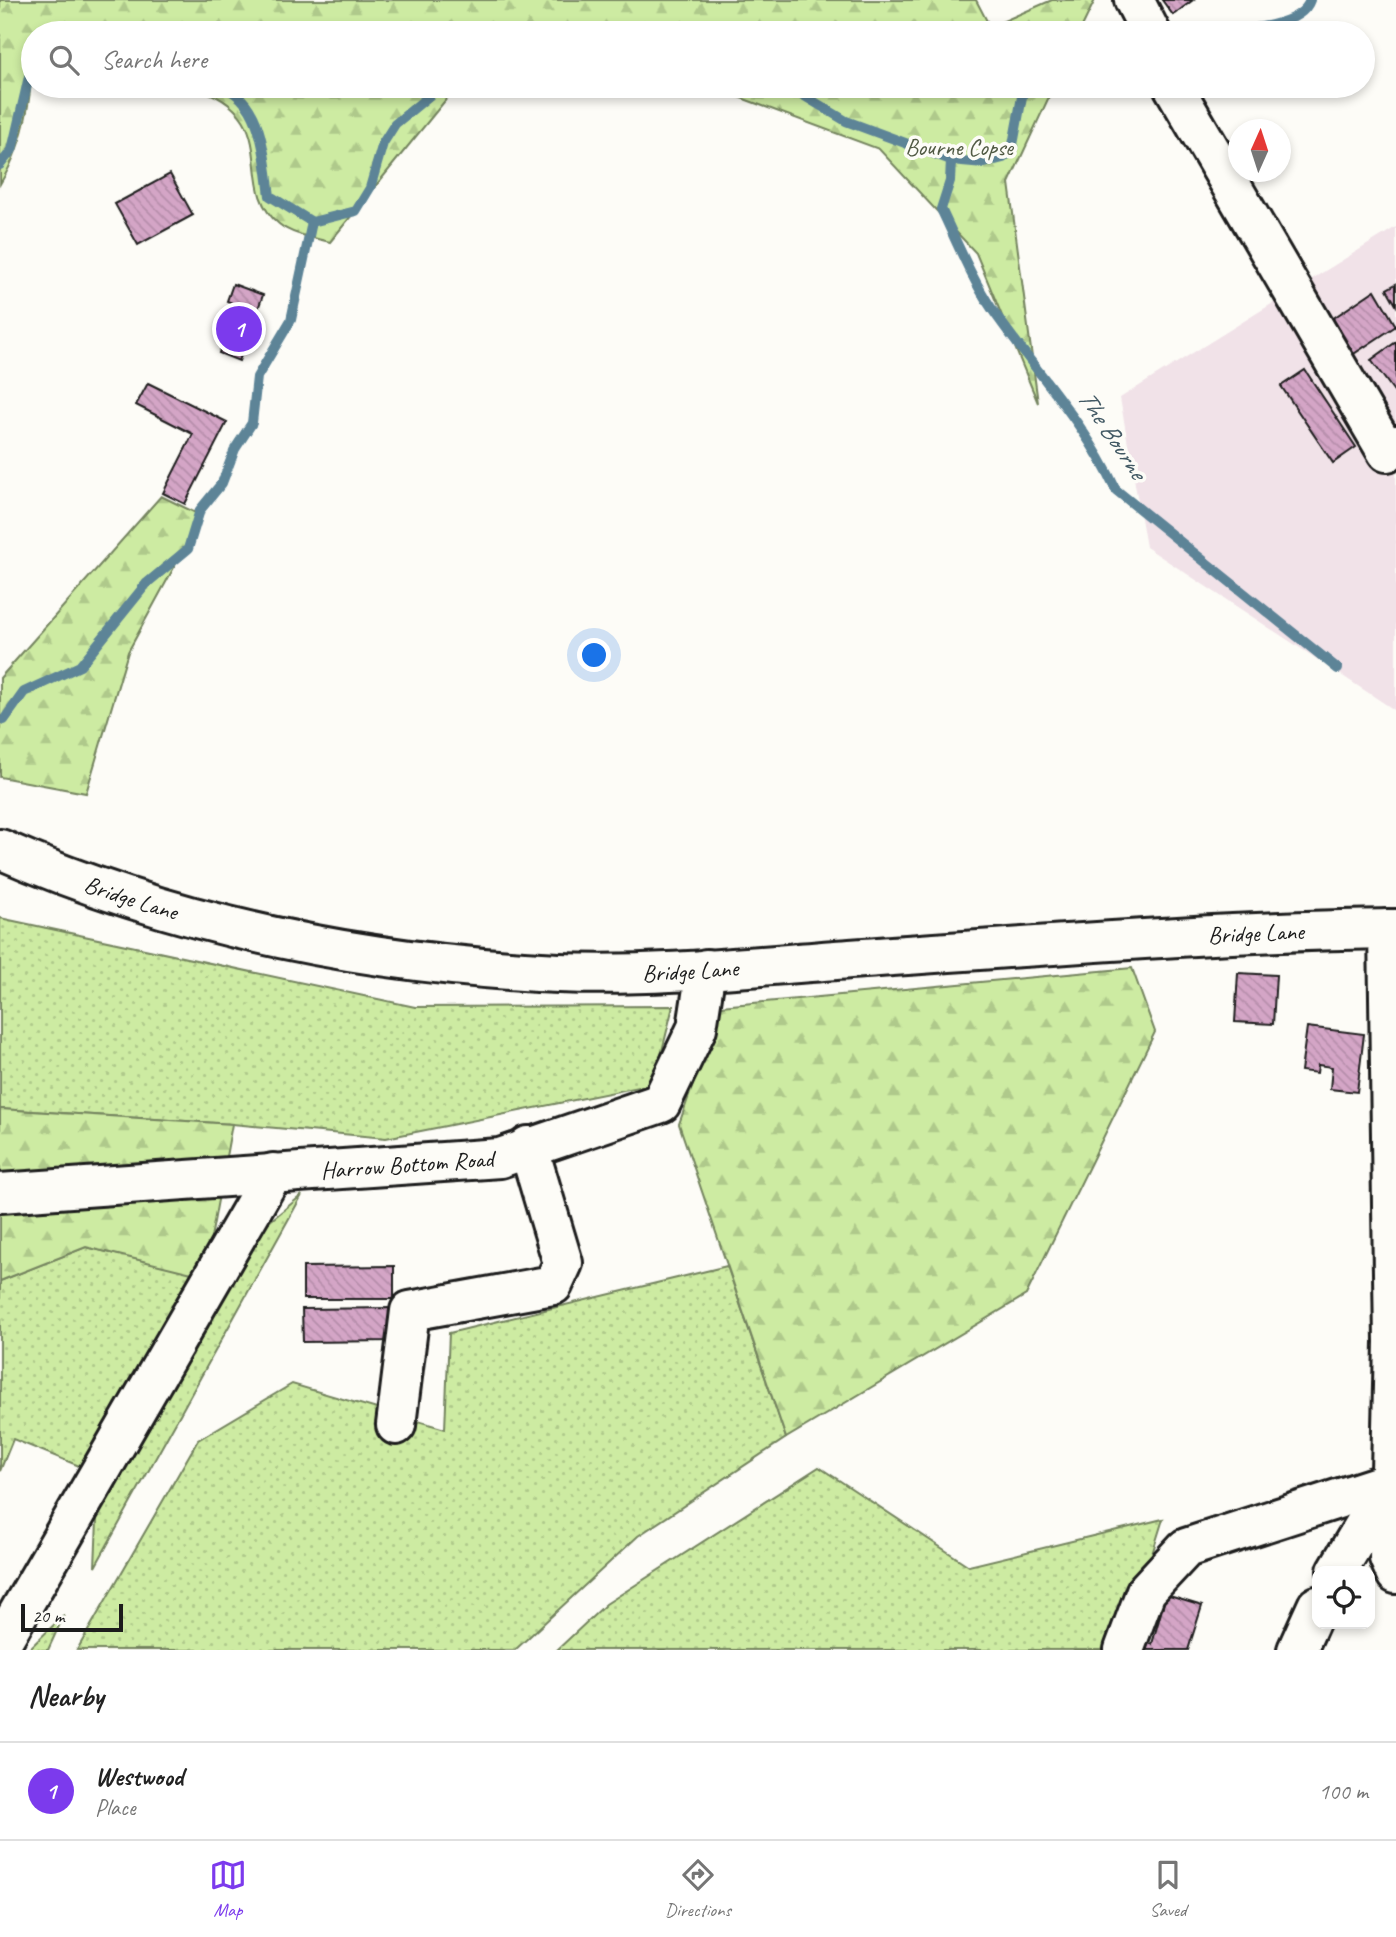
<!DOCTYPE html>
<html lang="en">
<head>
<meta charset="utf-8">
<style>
	:root { --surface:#fff; --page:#f6f6f6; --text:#222; --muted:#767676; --line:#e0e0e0; --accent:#7c3aed }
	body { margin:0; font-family:Caveat,sans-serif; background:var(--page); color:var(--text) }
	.controls { position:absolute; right:21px; bottom:21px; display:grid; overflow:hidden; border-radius:14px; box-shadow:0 4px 10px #0003 }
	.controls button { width:63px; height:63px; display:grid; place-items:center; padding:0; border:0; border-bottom:2px solid var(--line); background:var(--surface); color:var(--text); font:35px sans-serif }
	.compass { position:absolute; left:1228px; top:119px; width:63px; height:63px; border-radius:50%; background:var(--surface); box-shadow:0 4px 10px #0003; rotate:3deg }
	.scale { position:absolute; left:21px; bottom:18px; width:102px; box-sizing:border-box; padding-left:7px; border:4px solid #1c1c1c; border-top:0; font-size:19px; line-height:24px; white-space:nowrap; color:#1c1c1c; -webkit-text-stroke:5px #fdfcf7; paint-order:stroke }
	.you { position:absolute; left:595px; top:656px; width:24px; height:24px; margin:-18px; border:5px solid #fff; border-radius:50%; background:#1a73e8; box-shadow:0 0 0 10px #1a73e833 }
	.badge { display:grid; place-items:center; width:46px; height:46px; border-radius:50%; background:var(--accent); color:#fff; font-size:23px; font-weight:700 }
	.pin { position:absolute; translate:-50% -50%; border:4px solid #fff; box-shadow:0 2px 7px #0006 }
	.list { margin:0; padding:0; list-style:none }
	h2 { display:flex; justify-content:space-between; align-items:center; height:91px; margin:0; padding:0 28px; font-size:30px }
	h2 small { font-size:23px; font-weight:400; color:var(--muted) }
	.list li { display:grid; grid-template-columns:46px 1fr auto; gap:21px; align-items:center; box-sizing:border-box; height:98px; padding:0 28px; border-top:2px solid var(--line) }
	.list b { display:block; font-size:26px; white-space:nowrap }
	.list p { margin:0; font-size:23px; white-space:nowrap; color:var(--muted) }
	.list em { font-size:23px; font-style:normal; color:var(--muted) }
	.icon { flex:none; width:38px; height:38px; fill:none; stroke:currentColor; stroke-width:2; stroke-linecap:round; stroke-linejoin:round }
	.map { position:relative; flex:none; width:1396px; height:1650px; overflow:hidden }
	.search { position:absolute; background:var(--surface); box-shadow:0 4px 10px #0003; left:21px; right:21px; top:21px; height:77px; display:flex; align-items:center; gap:18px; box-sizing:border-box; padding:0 24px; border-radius:38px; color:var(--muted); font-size:26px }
	.sheet { height:189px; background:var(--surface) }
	nav { display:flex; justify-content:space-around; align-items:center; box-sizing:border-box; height:98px; border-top:2px solid var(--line); background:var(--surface); font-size:19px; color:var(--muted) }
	nav a { display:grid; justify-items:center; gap:4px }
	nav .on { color:var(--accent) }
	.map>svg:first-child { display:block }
</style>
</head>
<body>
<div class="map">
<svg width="1396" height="1650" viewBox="0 0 1396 1650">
	<defs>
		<pattern id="grass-dots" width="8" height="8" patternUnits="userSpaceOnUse" patternTransform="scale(1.75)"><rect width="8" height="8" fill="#cdeba2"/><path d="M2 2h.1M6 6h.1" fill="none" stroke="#afc98b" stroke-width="1.8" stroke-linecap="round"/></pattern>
		<pattern id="forest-firs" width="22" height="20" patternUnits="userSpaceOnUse" patternTransform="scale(1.75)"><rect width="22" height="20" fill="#cdeba2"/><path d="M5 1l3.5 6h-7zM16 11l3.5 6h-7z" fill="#afc98b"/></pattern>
		<pattern id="building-back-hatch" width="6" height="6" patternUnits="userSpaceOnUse" patternTransform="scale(1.75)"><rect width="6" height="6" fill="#d4a5c6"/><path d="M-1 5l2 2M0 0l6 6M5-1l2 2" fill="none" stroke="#b58daa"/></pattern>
	</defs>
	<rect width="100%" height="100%" fill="#fdfcf7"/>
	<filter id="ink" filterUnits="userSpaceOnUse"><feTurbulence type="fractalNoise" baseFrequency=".0143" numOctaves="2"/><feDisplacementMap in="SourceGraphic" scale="14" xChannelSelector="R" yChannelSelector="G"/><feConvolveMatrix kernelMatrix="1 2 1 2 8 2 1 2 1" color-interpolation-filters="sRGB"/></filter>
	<g filter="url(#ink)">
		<!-- built -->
		<polygon fill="#f1e2e8" points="1396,227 1396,711 1146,547 1120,398"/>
		<!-- grass -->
		<g fill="url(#grass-dots)" stroke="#74845f" stroke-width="2">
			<polygon points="0,918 415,1007 673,1006 654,1084 386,1138 232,1124 0,1109"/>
			<polygon points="302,1195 95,1567 99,1474 13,1439 0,1471 0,1281 86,1247 204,1275"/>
			<polygon points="727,1266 786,1438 638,1536 515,1650 77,1650 198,1440 292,1384 445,1429 449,1333"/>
			<polygon points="819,1467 969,1566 1163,1519 1122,1650 557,1650 606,1604"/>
			<polygon points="64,1615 48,1650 28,1650"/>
		</g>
		<!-- forest -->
		<g fill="url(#forest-firs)" stroke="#74845f" stroke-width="2">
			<path d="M 0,0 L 976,0 L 990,27 L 1052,0 L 1095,0 L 1079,33 L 33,33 C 33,86 28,138 0,184 Z"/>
			<path d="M 190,86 L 457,86 L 330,242 C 315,238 292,235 279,224 C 230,184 289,115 190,86 Z"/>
			<polygon points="709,86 1054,86 1009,183 1038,403 976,253 879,149"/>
			<polygon points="161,496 202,516 128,652 86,793 0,777 0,678"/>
			<polygon points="1132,968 1155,1032 1026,1295 786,1438 679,1124 721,1006"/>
			<polygon points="0,1109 232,1124 204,1276 86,1247 0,1281"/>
		</g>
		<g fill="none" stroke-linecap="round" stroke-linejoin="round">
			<!-- stream -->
			<g stroke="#5d8497" stroke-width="10">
				<polyline points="47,33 72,29 81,33"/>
				<polyline points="1052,33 1069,30 1081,33"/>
				<path d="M 1200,33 C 1228,30 1300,31 1310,0"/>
				<path d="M 219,86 C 263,97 265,160 270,196 L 312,222"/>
				<polyline points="788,86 846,121 951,160 984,163 1003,158 1012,150 1024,86"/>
				<path d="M 951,160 L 950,181 L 941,209 C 957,242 971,278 992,309 C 1034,370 1085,422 1116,490 L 1338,669"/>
				<polyline points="0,165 12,150 33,59"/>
				<polyline points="312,222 356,211 370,188 383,143 395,124 441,86"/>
				<polyline points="4,720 24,692 80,666 147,583 188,549 200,510 222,483 235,449 252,423 257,377 291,320 312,222"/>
			</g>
		</g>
		<!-- building -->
		<g fill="url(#building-back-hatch)" stroke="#1c1c1c" stroke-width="2">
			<polygon points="1162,0 1193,0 1173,15"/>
			<polygon points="170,174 193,215 138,245 115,204"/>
			<polygon points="233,284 263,295 239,361 219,353 237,305 227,301"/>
			<polygon points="1396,284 1396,305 1387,289"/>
			<polygon points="1375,290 1396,326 1352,355 1329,321"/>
			<polygon points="1396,342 1396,394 1371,360"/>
			<polygon points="1305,370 1356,447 1333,463 1281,386"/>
			<polygon points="148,383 227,422 185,504 163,493 193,434 136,405"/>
			<polygon points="1238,973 1276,975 1273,1024 1235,1022"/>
			<polygon points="1307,1027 1364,1034 1357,1092 1330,1089 1332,1067 1318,1065 1317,1073 1301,1071"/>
			<polygon points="394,1266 394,1299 303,1299 303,1267"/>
			<polygon points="393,1308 394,1341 303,1342 302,1309"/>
			<polygon points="1166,1595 1202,1606 1188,1650 1140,1650 1143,1641 1152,1644"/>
		</g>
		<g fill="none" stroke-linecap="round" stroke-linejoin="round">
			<!-- minor casing -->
			<g stroke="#1c1c1c" stroke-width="44">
				<g id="minor">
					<polyline points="1134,0 1151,33"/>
					<polyline points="1173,86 1387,452 1396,445"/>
					<path id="s1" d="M 0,849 C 176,926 367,964 559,973 C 655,977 754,966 850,959 C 1031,947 1214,931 1396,929"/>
					<polyline points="1388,929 1394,1342 1389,1558 1396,1574"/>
					<path id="s2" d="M 0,1193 L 500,1158 L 661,1103 L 697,1028 L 706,969"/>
					<polyline points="396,1425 410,1311 553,1285 563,1263 528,1146"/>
					<polyline points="1337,1571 1389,1484"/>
					<polyline points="0,1645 273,1173"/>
					<polyline points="1124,1650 1146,1591 1186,1548 1390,1482"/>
					<polyline points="1297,1650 1317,1606"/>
				</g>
			</g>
			<!-- minor -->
			<use href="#minor" stroke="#fdfcf7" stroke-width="38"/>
		</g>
	</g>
	<g text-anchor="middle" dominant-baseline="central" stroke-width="7" stroke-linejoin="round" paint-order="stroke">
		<!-- park labels -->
		<g font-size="24" fill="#515a44" stroke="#fdfcf7">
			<text x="959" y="147">Bourne Copse</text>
		</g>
		<!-- street labels -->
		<g font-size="24" fill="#1c1c1c" stroke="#fdfcf7">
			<text stroke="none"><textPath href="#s1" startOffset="140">Bridge Lane</textPath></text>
			<text stroke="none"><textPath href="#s1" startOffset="1274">Bridge Lane</textPath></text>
			<text stroke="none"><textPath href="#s1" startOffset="707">Bridge Lane</textPath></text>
			<text stroke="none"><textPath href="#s2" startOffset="408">Harrow Bottom Road</textPath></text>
		</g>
		<!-- water labels -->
		<g font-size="26" font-style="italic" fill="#425964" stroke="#fdfcf7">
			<text transform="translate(1112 434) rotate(56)">The Bourne</text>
		</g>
	</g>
</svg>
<div class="controls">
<button><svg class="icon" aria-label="locate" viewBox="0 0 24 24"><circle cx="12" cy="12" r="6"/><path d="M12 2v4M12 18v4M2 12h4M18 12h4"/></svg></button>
</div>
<svg class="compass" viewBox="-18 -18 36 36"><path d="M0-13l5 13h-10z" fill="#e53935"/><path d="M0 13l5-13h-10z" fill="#767676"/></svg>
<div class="scale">20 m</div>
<div class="you"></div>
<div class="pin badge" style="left:239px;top:329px">1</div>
<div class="search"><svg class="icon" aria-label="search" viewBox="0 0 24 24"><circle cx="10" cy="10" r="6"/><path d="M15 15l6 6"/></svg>Search here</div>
</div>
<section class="sheet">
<h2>Nearby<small></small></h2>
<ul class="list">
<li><span class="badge">1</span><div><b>Westwood</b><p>Place</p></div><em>100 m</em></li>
</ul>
</section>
<nav>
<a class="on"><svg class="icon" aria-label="map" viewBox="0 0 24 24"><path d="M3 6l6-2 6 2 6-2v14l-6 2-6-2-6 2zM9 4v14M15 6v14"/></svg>Map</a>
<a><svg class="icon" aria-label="directions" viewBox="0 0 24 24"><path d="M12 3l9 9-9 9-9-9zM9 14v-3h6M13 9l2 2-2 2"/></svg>Directions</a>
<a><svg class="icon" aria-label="saved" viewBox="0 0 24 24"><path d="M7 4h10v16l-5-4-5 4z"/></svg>Saved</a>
</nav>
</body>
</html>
